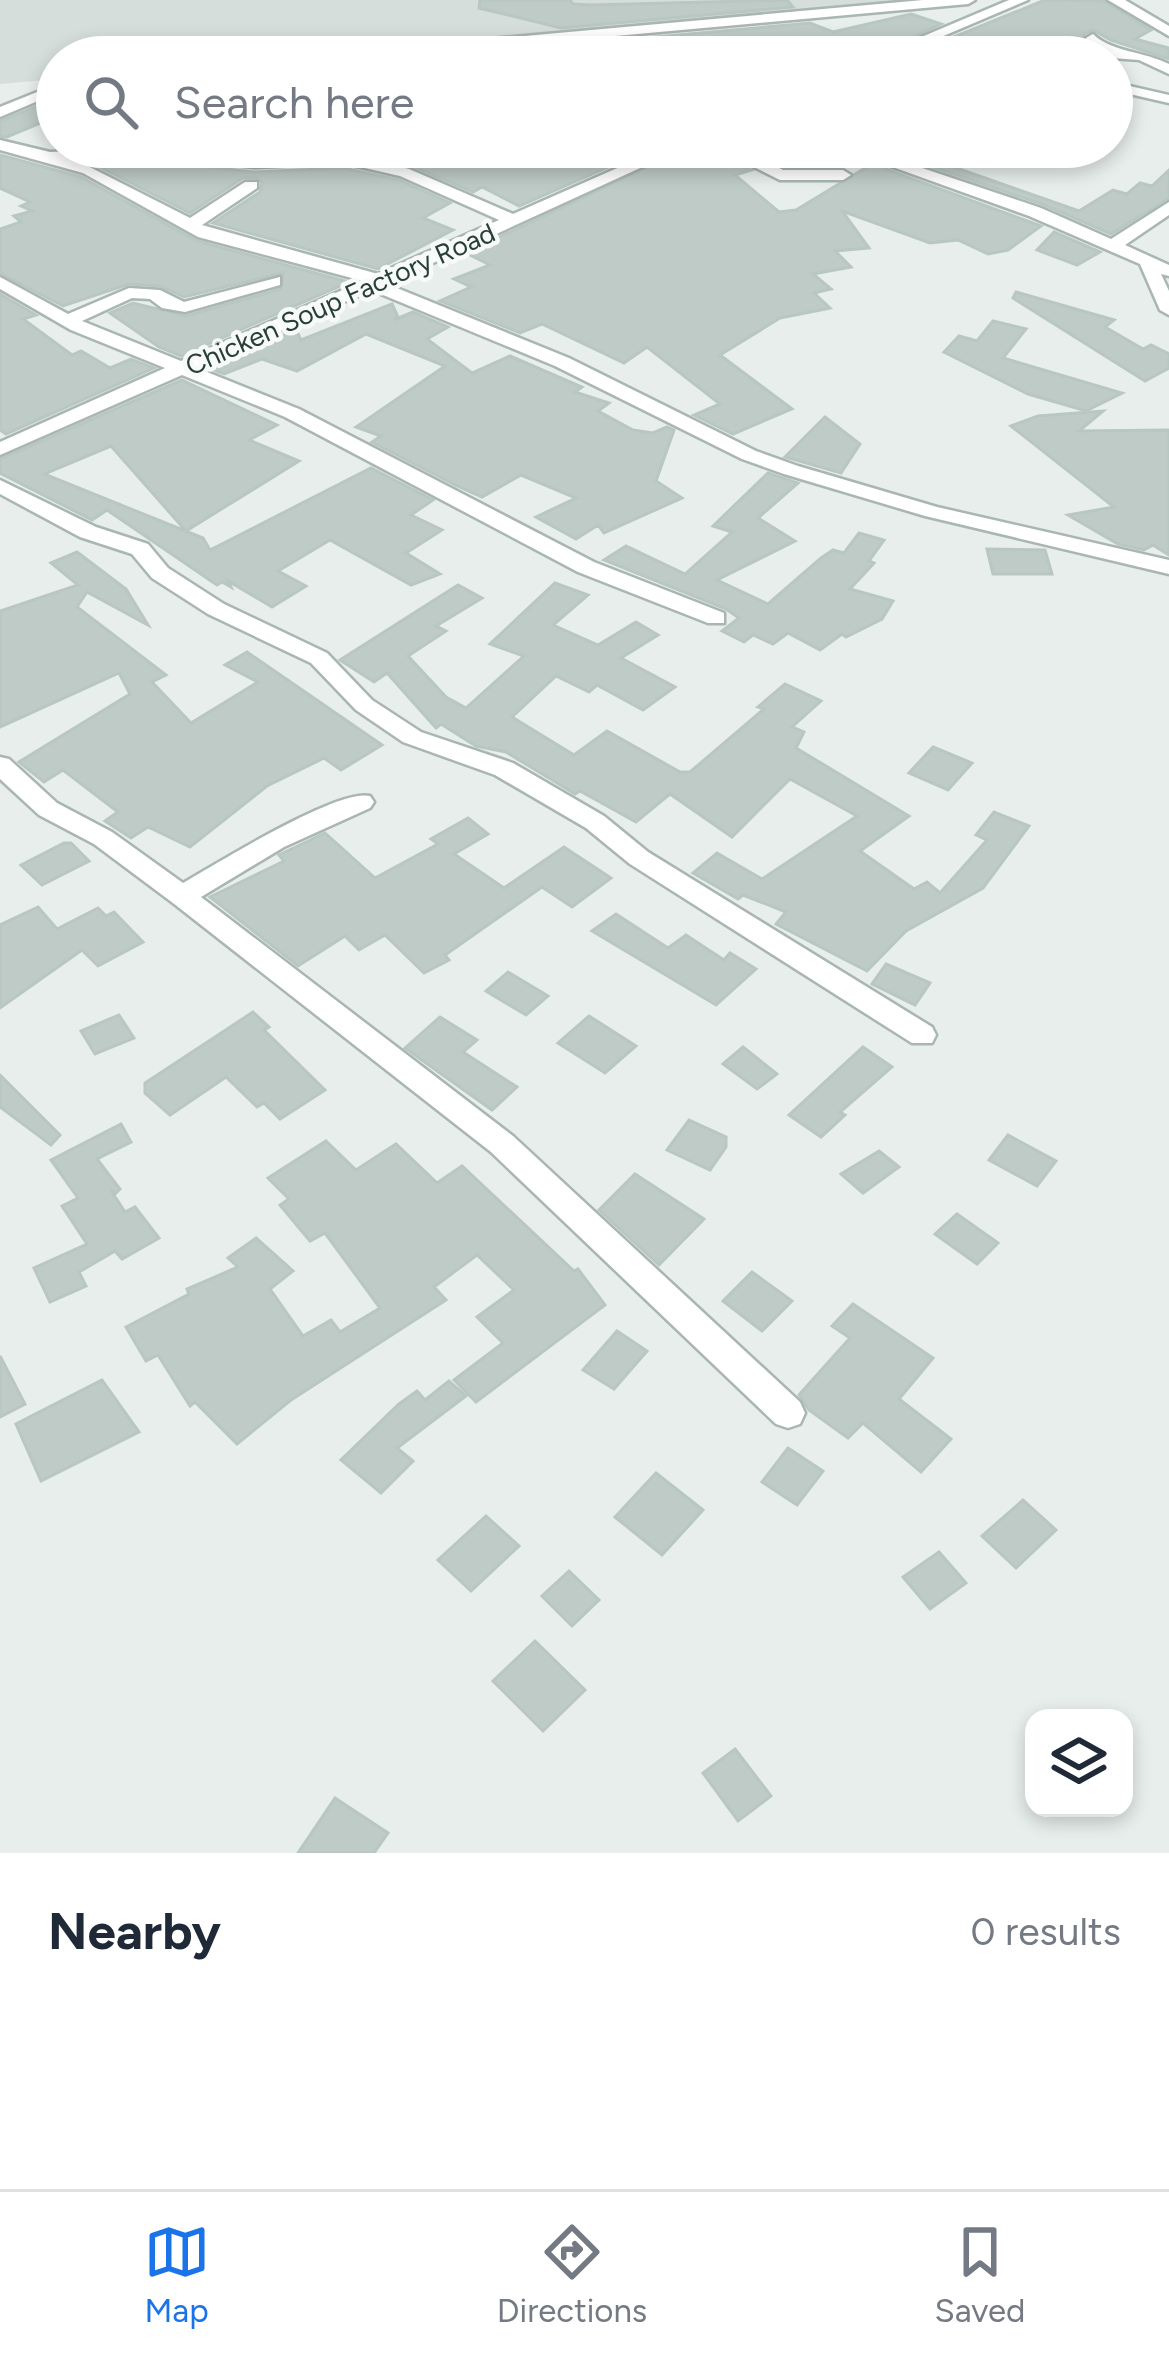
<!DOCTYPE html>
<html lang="en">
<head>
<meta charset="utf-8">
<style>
	:root { --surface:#fff; --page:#f6f6f7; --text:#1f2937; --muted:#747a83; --line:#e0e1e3; --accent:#1a73e8 }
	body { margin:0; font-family:Figtree,sans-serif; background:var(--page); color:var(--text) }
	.controls { position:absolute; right:36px; bottom:36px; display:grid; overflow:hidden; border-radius:24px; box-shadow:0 6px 18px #0003 }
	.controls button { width:108px; height:108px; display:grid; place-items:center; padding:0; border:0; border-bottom:3px solid var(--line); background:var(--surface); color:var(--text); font:60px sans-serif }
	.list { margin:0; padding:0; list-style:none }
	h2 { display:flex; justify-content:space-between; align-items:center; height:156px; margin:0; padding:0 48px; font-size:51px }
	h2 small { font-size:39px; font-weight:400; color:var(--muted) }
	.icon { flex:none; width:66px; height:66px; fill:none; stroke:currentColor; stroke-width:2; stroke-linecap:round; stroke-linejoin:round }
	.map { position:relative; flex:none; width:1169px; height:1853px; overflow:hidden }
	.search { position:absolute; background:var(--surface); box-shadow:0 6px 18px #0003; left:36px; right:36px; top:36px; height:132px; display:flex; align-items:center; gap:30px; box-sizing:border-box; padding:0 42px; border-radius:66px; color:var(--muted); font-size:45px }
	.sheet { height:336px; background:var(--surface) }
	nav { display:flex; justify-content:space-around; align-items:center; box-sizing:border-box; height:168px; border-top:3px solid var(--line); background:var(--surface); font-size:33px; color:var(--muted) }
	nav a { display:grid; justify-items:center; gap:6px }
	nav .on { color:var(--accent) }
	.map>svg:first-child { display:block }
</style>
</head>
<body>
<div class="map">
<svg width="1169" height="1853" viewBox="0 0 1169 1853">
	<rect width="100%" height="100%" fill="#e7eeeb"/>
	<!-- built -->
	<polygon fill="#d5deda" points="0,0 905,0 290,57 57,57 57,79 0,84"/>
	<!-- building -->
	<g fill="#bfcbc7" stroke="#b9c7c2" stroke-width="3">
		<polygon points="480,0 570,0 573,4 591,5 787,0 793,7 561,28 479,8"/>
		<polygon points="1045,0 1104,1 1151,30 1135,39 1169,48 1169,59 1111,40 1093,30 1084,34 1082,45 1100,57 1072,51 1059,57 1035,57 987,42 952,57 905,57"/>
		<polygon points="911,14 941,24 870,57 679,57 612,41 810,23 833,32"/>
		<polygon points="57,98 57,116 7,137 0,136 0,121"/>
		<polygon points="201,147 654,147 519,206 482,187 473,192 410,165 346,149 254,152"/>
		<polygon points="690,147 751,170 735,175 779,212 796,210 872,164 1041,226 1008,250 988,254 958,240 930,243 842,211 869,248 835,251 851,267 813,274 831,289 814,293 830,308 780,318 720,355 792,409 733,434 694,415 720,404 647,347 624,363 542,324 520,333 440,301 471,287 454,279 490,265 466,253"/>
		<polygon points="914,153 1079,211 1113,190 1127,194 1140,183 1152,186 1169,170 1169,198 1111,234 1042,204 903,157"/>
		<polygon points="0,155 81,177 197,241 349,282 181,356 159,347 110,313 133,303 186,316 281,289 283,273 184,297 160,286 129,284 63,306 0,273 0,229 21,222 14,216 32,211 21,206 30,202 0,188"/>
		<polygon points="133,159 254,172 343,168 399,180 450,203 423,218 453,230 378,269 213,223 260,192 262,182 257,178 243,178 190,213 90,162"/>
		<polygon points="1054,232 1100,252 1077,265 1037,250"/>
		<polygon points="1016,292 1114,320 1105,327 1143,349 1151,345 1169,354 1169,368 1145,381 1013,298"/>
		<polygon points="0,294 36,315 23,319 72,355 81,351 110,368 131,359 154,368 6,434 0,430"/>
		<polygon points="392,304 398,317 394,320 413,312 448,327 427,339 472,373 510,356 582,387 575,392 609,403 598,411 633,430 653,433 667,427 674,430 656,481 682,498 604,533 598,525 576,539 536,517 576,498 521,475 482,497 455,485 372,442 381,436 356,427 445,366 366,334 297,371 262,359 224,374 208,368 296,329 301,340"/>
		<polygon points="993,321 1026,329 1003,358 1122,393 1086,411 1028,394 944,352 959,336 977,341"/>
		<polygon points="182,380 277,425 249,440 299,461 186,531 111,446 44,474 203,538 210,550 371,468 433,500 411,515 442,530 406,553 440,574 411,585 330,540 278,571 306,586 272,607 228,581 231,587 222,582 217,585 107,510 92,520 0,473 0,459"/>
		<polygon points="1103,411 1079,431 1169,430 1169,555 1153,545 1144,550 1118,544 1068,515 1114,507 1011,426 1038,416"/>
		<polygon points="825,417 860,444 841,473 785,457"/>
		<polygon points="768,473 798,483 758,518 795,541 717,580 768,604 821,558 833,550 844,553 859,533 884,540 869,561 874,563 850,589 893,601 882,619 846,637 842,634 820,650 788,633 773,644 753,635 744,642 722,631 739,618 726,609 604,560 626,546 685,574 732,532 713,526"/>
		<polygon points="987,549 1045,550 1052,574 993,574"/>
		<polygon points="77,552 126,589 148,625 87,592 77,607 166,675 152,682 191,723 258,682 225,665 247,652 382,745 341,770 324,758 267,786 190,847 148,827 131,838 105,821 118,812 63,770 44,782 19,762 130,694 119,673 0,727 0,611 78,585 51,563"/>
		<polygon points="555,583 588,595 553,625 598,645 636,622 658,635 621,658 675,687 643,710 597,685 589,692 556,676 512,717 574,755 607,731 680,772 690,772 764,709 758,707 785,684 821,701 792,727 804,732 796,748 909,816 860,851 914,889 927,882 940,893 987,840 976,835 994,812 1029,826 983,888 906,931 867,971 776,924 786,912 743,895 738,899 693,873 717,853 762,879 857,816 790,779 732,837 670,794 636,822 580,791 575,794 506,752 476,746 441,724 436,728 387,673 374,682 340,660 458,585 482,598 436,626 446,631 408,656 446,697 466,708 524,656 490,644"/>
		<polygon points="933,747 972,763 948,790 909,773"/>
		<polygon points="468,818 488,834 454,854 504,888 564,847 611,878 572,907 542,887 445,955 449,960 424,973 385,935 359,950 345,936 298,966 210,897 284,861 279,855 325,833 375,878 438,844 431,839"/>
		<polygon points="64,843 71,843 89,861 42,885 21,865"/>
		<polygon points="38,907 57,929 98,908 106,916 114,912 143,942 98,966 82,950 0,1008 0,925"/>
		<polygon points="616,914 668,948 686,935 724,960 730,953 756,969 716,1005 592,931"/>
		<polygon points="886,964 930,983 915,1005 872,984"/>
		<polygon points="508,972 548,996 526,1015 486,991"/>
		<polygon points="253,1012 269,1027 264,1030 325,1090 280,1119 264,1103 257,1107 226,1077 170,1115 145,1093 145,1083"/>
		<polygon points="119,1015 134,1038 95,1054 81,1031"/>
		<polygon points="589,1016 636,1046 605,1073 558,1043"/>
		<polygon points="440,1017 477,1040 463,1052 517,1087 492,1110 405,1048"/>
		<polygon points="743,1047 777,1074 757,1089 723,1064"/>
		<polygon points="863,1047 892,1067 840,1112 845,1115 821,1137 789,1115"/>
		<polygon points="0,1075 60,1135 51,1145 0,1107"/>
		<polygon points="689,1120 726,1137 726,1147 710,1170 667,1150"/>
		<polygon points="121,1124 131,1142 97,1159 120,1189 115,1194 110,1189 125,1212 135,1207 159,1238 122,1259 115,1251 79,1272 86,1286 50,1302 34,1268 87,1244 62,1206 78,1198 51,1160"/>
		<polygon points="1008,1135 1056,1161 1037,1186 989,1160"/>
		<polygon points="326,1141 356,1170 396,1144 437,1183 462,1166 574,1271 578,1269 605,1305 476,1402 454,1380 503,1343 477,1317 514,1290 477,1255 434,1287 446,1300 291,1400 237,1444 195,1402 190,1406 158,1355 146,1361 126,1327 189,1294 187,1289 238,1267 228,1258 256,1238 293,1271 270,1289 303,1336 331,1320 340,1332 380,1308 325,1233 310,1241 280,1205 289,1199 268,1178"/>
		<polygon points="879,1151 899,1167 863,1193 841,1174"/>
		<polygon points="635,1174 704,1219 659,1265 599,1210"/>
		<polygon points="957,1214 998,1243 977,1264 935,1234"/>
		<polygon points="752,1272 792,1301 762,1331 723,1301"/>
		<polygon points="853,1304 933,1358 899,1399 951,1439 921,1472 863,1423 848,1438 809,1410 799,1395 850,1338 832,1326"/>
		<polygon points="617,1331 647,1351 614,1389 583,1370"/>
		<polygon points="0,1356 25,1404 0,1417"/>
		<polygon points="102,1380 139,1432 41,1481 16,1424"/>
		<polygon points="449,1381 466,1396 397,1448 413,1461 381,1493 341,1460 399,1404 417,1391 425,1400"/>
		<polygon points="788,1448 823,1471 797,1505 762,1482"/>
		<polygon points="656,1473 703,1510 662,1555 615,1517"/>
		<polygon points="1023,1500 1056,1530 1016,1568 982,1536"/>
		<polygon points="486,1516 519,1546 471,1591 438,1560"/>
		<polygon points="939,1552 966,1583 930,1609 903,1577"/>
		<polygon points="569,1571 599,1600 572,1626 542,1596"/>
		<polygon points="535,1641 585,1690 543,1731 493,1681"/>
		<polygon points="735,1749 771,1796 738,1821 703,1773"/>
		<polygon points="335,1798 388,1833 374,1853 298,1853"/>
	</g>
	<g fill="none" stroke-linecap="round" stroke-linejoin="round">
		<!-- minor casing -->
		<g stroke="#aab6b2" stroke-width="5">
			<g id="minor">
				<polygon points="923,0 975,0 968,4 384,57 330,57 337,53"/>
				<polygon points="1009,0 1028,0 894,57 874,57"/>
				<polygon points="1108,0 1125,0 1169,26 1169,36"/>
				<path d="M 1093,34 C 1111,52 1143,51 1169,64 L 1169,74 L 1139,60 L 1112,58 L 1086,45 L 1086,38 Z"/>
				<polygon points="1112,82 1169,95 1169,103 1112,90"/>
				<polygon points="57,84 57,93 0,117 0,107"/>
				<path d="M 0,140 L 50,152 L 158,147 L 254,157 L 345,153 L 409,169 L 513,214 L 665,147 L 686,147 L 387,284 L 569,358 L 756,451 L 798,466 L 937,507 L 1169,560 L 1169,574 L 925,516 L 784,474 L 742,459 L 555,366 L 371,290 L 197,368 L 299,409 L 594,562 L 724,613 L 724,623 L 708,623 L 578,572 L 285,417 L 182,375 L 0,455 L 0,442 L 165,368 L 71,330 L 0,289 L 0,277 L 68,314 L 129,288 L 160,290 L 184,302 L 280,277 L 280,285 L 185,312 L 162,308 L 150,299 L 132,298 L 82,321 L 181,361 L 363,281 L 198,237 L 83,173 L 0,150 ZM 133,154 L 254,167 L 343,163 L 400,176 L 499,220 L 378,274 L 202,225 L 257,188 L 257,182 L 245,182 L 190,218 L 74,159 Z"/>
				<polygon points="700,147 747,151 783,170 843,170 851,175 843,180 780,180 736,158"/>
				<polygon points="837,147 860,147 1041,208 1111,239 1169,202 1169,215 1125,245 1169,265 1169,276 1161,274 1169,291 1169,315 1160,310 1140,264 1029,216"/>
				<path d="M 874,147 L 915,147 C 906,155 883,155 874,147 Z"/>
				<polygon points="0,480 96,527 148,544 168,568 224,604 327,653 372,700 421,732 513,763 604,816 648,852 932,1027 936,1035 932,1043 912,1043 630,864 586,828 495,775 403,742 356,710 311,663 208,614 152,578 132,554 80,537 0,494"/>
				<path d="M 0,757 L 9,759 L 57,803 L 112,832 L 183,883 C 216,864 338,788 370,796 L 374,802 L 370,808 L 284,847 L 201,897 L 513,1136 L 800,1402 L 805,1413 L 800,1424 L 788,1428 L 776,1424 L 491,1152 L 173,903 L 94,844 L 39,815 L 0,779 Z"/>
			</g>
		</g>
		<!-- minor -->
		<use href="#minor" fill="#fff" fill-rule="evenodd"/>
	</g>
	<g text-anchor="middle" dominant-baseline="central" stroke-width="9" stroke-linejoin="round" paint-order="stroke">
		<!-- far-street labels -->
		<g font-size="27" fill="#273e39" stroke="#f7faf9">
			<text transform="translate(340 299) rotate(-24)">Chicken Soup Factory Road</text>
		</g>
	</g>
</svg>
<div class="controls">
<button><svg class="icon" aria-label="layers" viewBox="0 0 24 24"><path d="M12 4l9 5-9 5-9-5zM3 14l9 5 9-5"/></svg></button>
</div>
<div class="search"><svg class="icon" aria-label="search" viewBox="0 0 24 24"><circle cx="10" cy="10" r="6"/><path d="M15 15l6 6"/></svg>Search here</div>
</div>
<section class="sheet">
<h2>Nearby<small>0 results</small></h2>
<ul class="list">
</ul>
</section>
<nav>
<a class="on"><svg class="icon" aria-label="map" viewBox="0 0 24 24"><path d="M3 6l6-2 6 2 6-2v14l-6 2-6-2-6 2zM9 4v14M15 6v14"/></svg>Map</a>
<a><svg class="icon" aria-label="directions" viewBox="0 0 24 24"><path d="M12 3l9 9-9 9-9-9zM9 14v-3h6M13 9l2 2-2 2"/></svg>Directions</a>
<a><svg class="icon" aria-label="saved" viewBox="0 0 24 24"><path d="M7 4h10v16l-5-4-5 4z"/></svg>Saved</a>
</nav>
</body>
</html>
